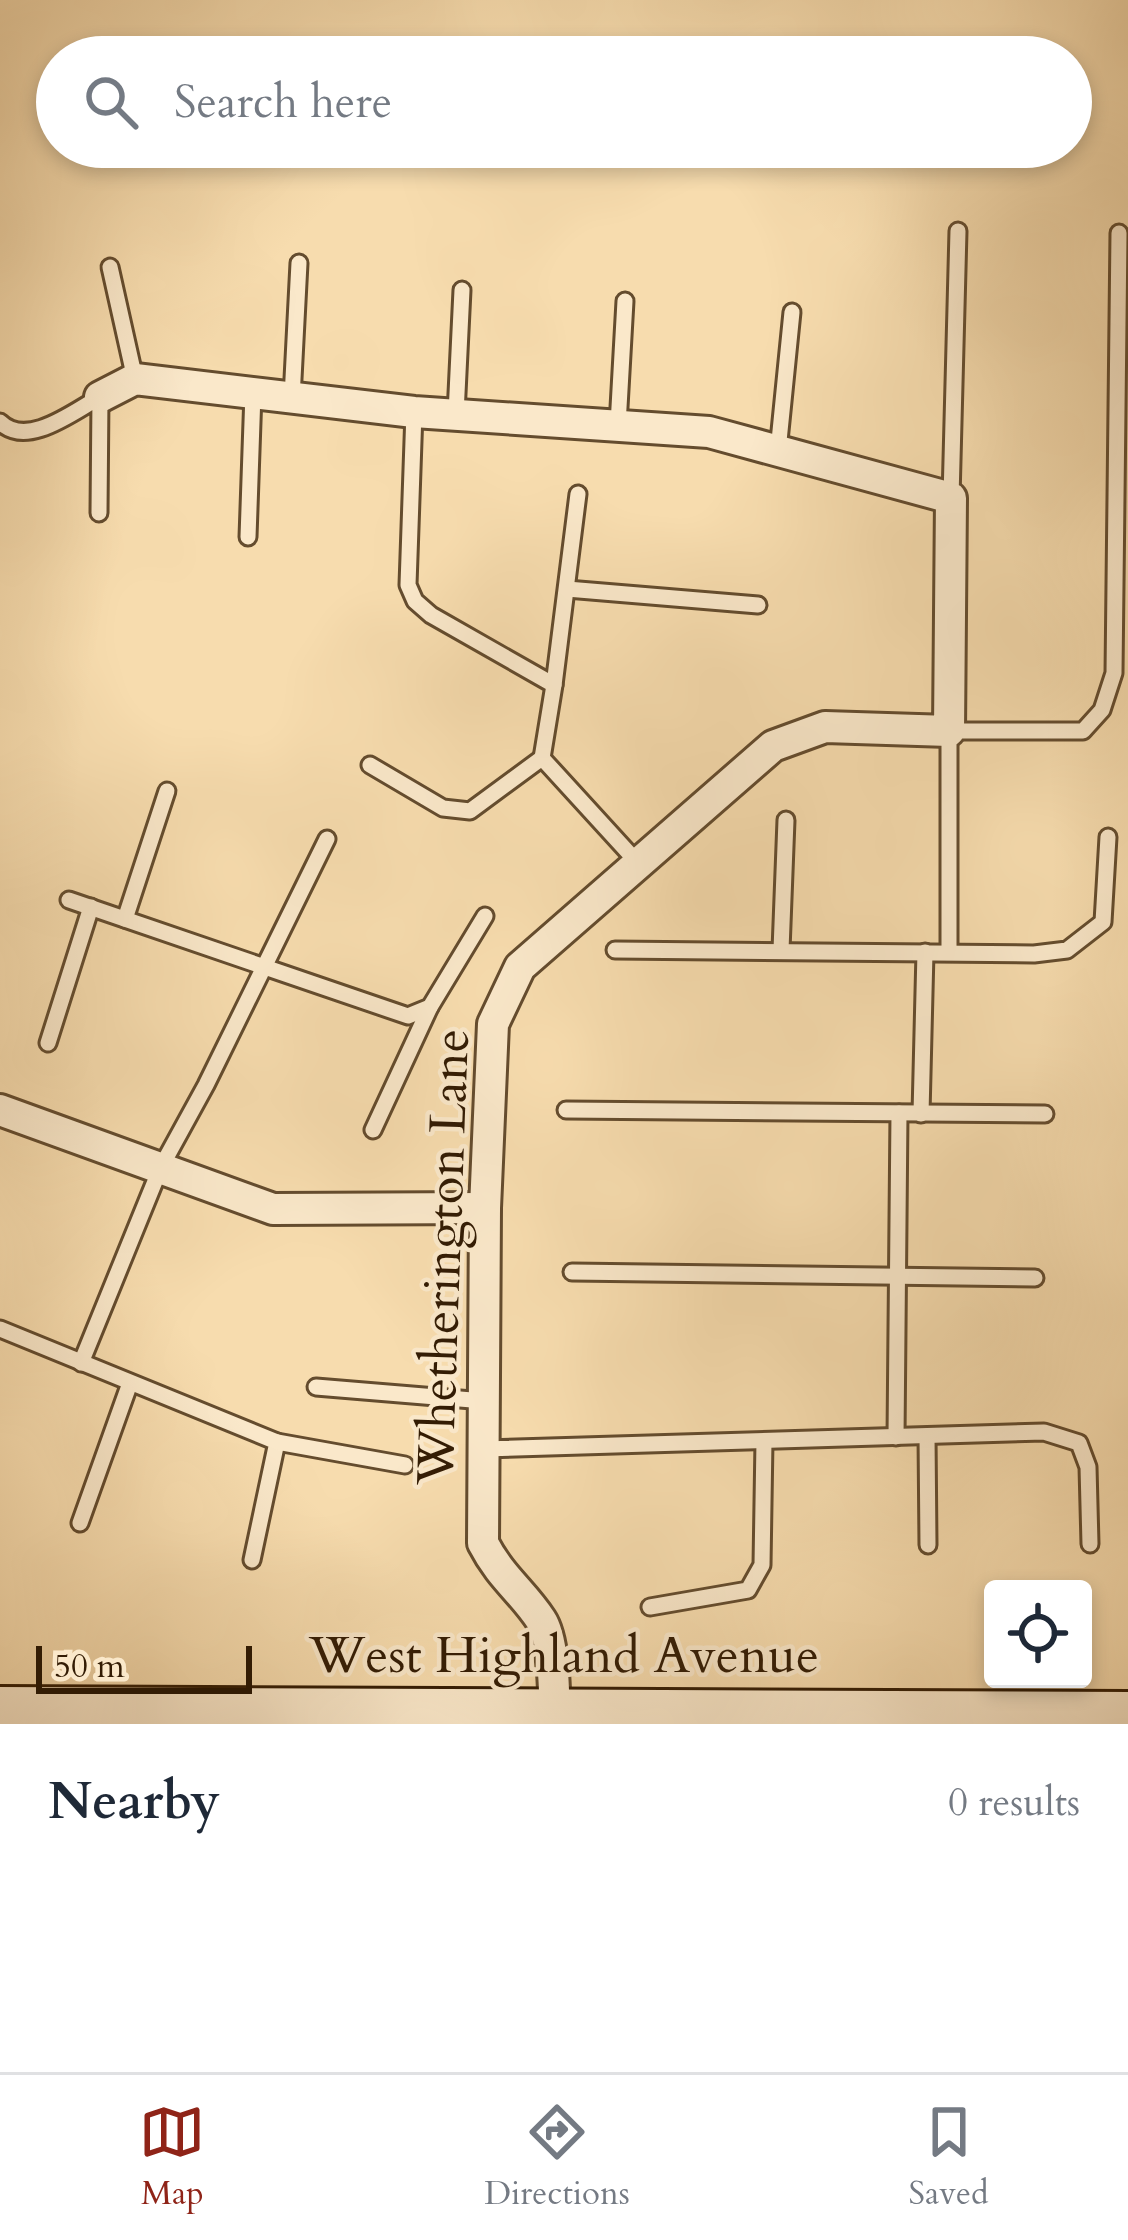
<!DOCTYPE html>
<html lang="en">
<head>
<meta charset="utf-8">
<style>
	:root { --surface:#fff; --page:#f6f6f7; --text:#1f2937; --muted:#747a83; --line:#e0e1e3; --accent:#8f2418 }
	body { margin:0; font-family:Cardo,serif; background:var(--page); color:var(--text) }
	.controls { position:absolute; right:36px; bottom:36px; display:grid; overflow:hidden; border-radius:12px; box-shadow:0 6px 18px #0003 }
	.controls button { width:108px; height:108px; display:grid; place-items:center; padding:0; border:0; border-bottom:3px solid var(--line); background:var(--surface); color:var(--text); font:60px sans-serif }
	.scale { position:absolute; left:36px; bottom:30px; width:216px; box-sizing:border-box; padding-left:12px; border:6px solid #331c04; border-top:0; font-size:33px; line-height:42px; white-space:nowrap; color:#331c04; -webkit-text-stroke:9px #fae8ca; paint-order:stroke }
	.list { margin:0; padding:0; list-style:none }
	h2 { display:flex; justify-content:space-between; align-items:center; height:156px; margin:0; padding:0 48px; font-size:51px }
	h2 small { font-size:39px; font-weight:400; color:var(--muted) }
	.icon { flex:none; width:66px; height:66px; fill:none; stroke:currentColor; stroke-width:2; stroke-linecap:round; stroke-linejoin:round }
	.map { position:relative; flex:none; width:1128px; height:1724px; overflow:hidden }
	.search { position:absolute; background:var(--surface); box-shadow:0 6px 18px #0003; left:36px; right:36px; top:36px; height:132px; display:flex; align-items:center; gap:30px; box-sizing:border-box; padding:0 42px; border-radius:66px; color:var(--muted); font-size:45px }
	.sheet { height:348px; background:var(--surface) }
	nav { display:flex; justify-content:space-around; align-items:center; box-sizing:border-box; height:168px; border-top:3px solid var(--line); background:var(--surface); font-size:33px; color:var(--muted) }
	nav a { display:grid; justify-items:center; gap:6px }
	nav .on { color:var(--accent) }
	.map>svg:first-child { display:block }
</style>
</head>
<body>
<div class="map">
<svg width="1128" height="1724" viewBox="0 0 1128 1724">
	<rect width="100%" height="100%" fill="#f7dcae"/>
	<filter id="stains"><feTurbulence type="fractalNoise" baseFrequency=".00167" numOctaves="4"/><feColorMatrix values="0 0 0 0 .2 0 0 0 0 .09 0 0 0 0 .02 0 0 0 .5 -.17"/></filter>
	<radialGradient id="worn" r=".72"><stop offset=".6" stop-color="#630" stop-opacity="0"/><stop offset="1" stop-color="#630" stop-opacity=".3"/></radialGradient>
	<g fill="none" stroke-linecap="round" stroke-linejoin="round">
		<!-- lane casing -->
		<g stroke="#644c2e" stroke-width="21">
			<g id="lane">
				<polyline points="110,267 135,379"/>
				<polyline points="292,398 299,263"/>
				<polyline points="414,412 408,585 415,601 431,615 554,685 542,758 637,862"/>
				<polyline points="456,414 462,290"/>
				<path d="M 0,422 C 27,449 74,411 100,397 L 99,513"/>
				<polyline points="618,425 625,301"/>
				<polyline points="778,451 792,312"/>
				<polyline points="951,498 958,231"/>
				<polyline points="248,537 253,393"/>
				<polyline points="567,589 758,605"/>
				<polyline points="554,685 578,494"/>
				<polyline points="370,765 443,808 470,811 542,758"/>
				<polyline points="69,900 408,1016 430,1007 485,916"/>
				<polyline points="125,919 167,791"/>
				<polyline points="615,950 1034,954 1067,950 1103,922 1108,837"/>
				<polyline points="781,950 786,820"/>
				<polyline points="949,952 949,731 1083,731 1102,710 1114,673 1119,233"/>
				<polyline points="48,1043 91,907"/>
				<polyline points="566,1110 1045,1114"/>
				<polyline points="921,1114 925,952"/>
				<polyline points="373,1130 430,1007"/>
				<polyline points="572,1272 1035,1278"/>
				<polyline points="0,1329 277,1442 252,1560"/>
				<polyline points="81,1363 160,1169 206,1085 327,839"/>
				<polyline points="316,1387 484,1401"/>
				<polyline points="927,1436 928,1545"/>
				<polyline points="896,1437 899,1113"/>
				<polyline points="277,1442 405,1465"/>
				<polyline points="484,1449 1044,1432 1079,1443 1088,1467 1090,1544"/>
				<polyline points="80,1523 130,1383"/>
				<polyline points="650,1607 748,1590 762,1565 764,1441"/>
			</g>
		</g>
		<!-- street casing -->
		<g stroke="#644c2e" stroke-width="36">
			<g id="street">
				<path d="M 100,397 L 135,379 L 414,412 L 709,432 L 951,498 L 949,731 L 825,727 L 773,746 L 520,967 L 493,1024 L 485,1208 L 483,1543 C 501,1578 522,1591 541,1620 C 555,1641 554,1698 555,1724"/>
				<polyline points="0,1110 273,1209 485,1208"/>
			</g>
		</g>
		<!-- secondary casing -->
		<g stroke="#331c04" stroke-width="48">
			<polyline id="secondary" points="0,1708 1128,1713"/>
		</g>
		<!-- lane -->
		<use href="#lane" stroke="#fae8ca" stroke-width="15"/>
		<!-- street -->
		<use href="#street" stroke="#fae8ca" stroke-width="30"/>
		<!-- secondary -->
		<use href="#secondary" stroke="#fae8ca" stroke-width="42"/>
	</g>
	<g text-anchor="middle" dominant-baseline="central" stroke-width="9" stroke-linejoin="round" paint-order="stroke">
		<!-- street labels -->
		<g font-size="51" fill="#331c04" stroke="#fae8ca">
			<text transform="translate(444 1257) rotate(-88)">Whetherington Lane</text>
			<text x="564" y="1656">West Highland Avenue</text>
		</g>
	</g>
	<rect width="100%" height="100%" filter="url(#stains)"/>
	<rect width="100%" height="100%" fill="url(#worn)"/>
</svg>
<div class="controls">
<button><svg class="icon" aria-label="locate" viewBox="0 0 24 24"><circle cx="12" cy="12" r="6"/><path d="M12 2v4M12 18v4M2 12h4M18 12h4"/></svg></button>
</div>
<div class="scale">50 m</div>
<div class="search"><svg class="icon" aria-label="search" viewBox="0 0 24 24"><circle cx="10" cy="10" r="6"/><path d="M15 15l6 6"/></svg>Search here</div>
</div>
<section class="sheet">
<h2>Nearby<small>0 results</small></h2>
<ul class="list">
</ul>
</section>
<nav>
<a class="on"><svg class="icon" aria-label="map" viewBox="0 0 24 24"><path d="M3 6l6-2 6 2 6-2v14l-6 2-6-2-6 2zM9 4v14M15 6v14"/></svg>Map</a>
<a><svg class="icon" aria-label="directions" viewBox="0 0 24 24"><path d="M12 3l9 9-9 9-9-9zM9 14v-3h6M13 9l2 2-2 2"/></svg>Directions</a>
<a><svg class="icon" aria-label="saved" viewBox="0 0 24 24"><path d="M7 4h10v16l-5-4-5 4z"/></svg>Saved</a>
</nav>
</body>
</html>
